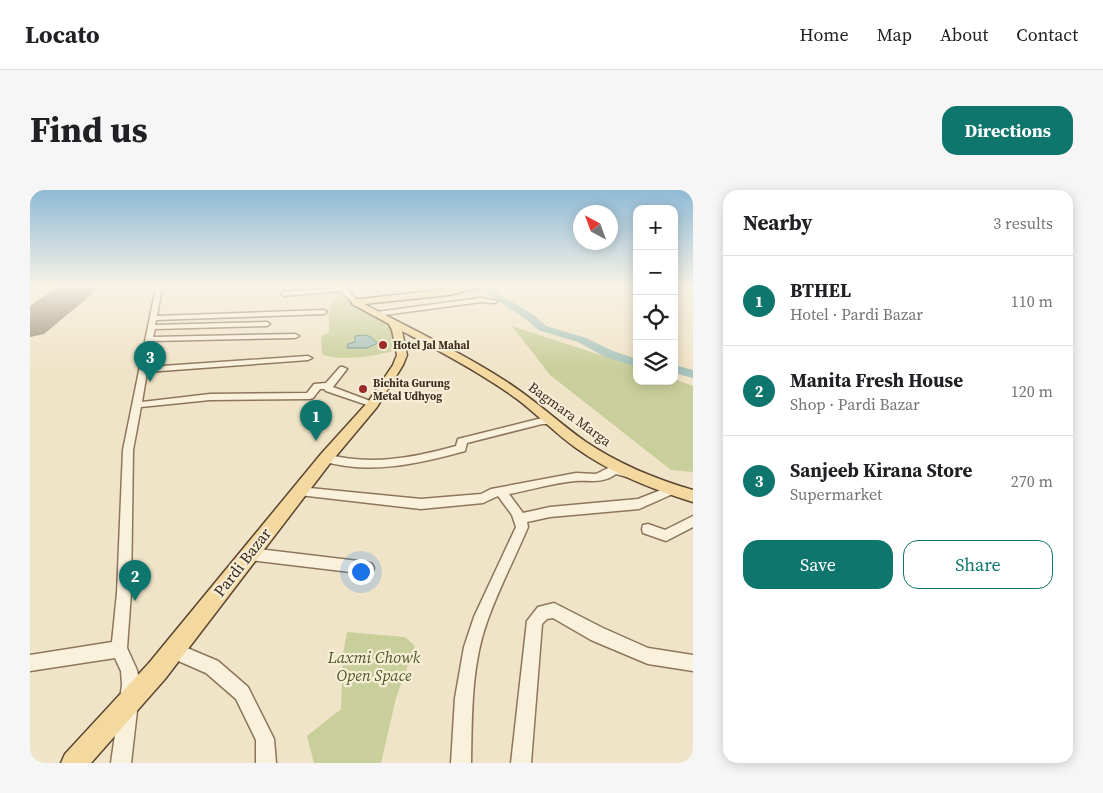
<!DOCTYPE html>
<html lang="en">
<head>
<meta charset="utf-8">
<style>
	:root { --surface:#fff; --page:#f6f6f6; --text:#202124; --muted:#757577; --line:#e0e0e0; --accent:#0f766e }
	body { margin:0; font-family:"Source Serif 4",serif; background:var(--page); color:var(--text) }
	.controls { position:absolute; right:15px; top:15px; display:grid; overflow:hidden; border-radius:10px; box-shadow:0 2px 12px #0003 }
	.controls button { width:45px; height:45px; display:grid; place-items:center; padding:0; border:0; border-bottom:1px solid var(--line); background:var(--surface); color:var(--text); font:25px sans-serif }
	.compass { position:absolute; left:543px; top:15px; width:45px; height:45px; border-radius:50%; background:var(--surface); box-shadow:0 2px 12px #0003; rotate:319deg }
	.you { position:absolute; left:330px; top:381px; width:18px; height:18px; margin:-12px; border:4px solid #fff; border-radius:50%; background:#1a73e8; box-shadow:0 0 0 8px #1a73e833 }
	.badge { display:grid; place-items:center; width:32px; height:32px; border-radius:50%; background:var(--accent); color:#fff; font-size:16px; font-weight:700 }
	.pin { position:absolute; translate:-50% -41px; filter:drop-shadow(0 1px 2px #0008) }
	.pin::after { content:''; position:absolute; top:26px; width:18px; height:15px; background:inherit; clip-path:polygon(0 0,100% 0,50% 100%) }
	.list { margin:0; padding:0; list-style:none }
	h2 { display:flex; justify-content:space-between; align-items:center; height:65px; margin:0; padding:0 20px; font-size:21px }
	h2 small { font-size:16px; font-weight:400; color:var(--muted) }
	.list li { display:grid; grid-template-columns:32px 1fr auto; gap:15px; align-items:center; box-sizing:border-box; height:90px; padding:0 20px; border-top:1px solid var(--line) }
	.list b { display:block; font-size:19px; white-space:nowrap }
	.list p { margin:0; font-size:16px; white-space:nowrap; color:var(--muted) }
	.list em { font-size:16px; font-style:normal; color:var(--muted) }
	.actions { display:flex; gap:10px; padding:15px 20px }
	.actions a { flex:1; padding:11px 0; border:1px solid var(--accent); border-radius:15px; text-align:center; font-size:18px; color:var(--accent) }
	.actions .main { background:var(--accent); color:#fff }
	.icon { flex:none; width:28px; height:28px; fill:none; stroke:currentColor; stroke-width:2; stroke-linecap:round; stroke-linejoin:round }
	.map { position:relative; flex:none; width:663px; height:573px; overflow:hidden; border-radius:15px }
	header { display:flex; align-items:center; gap:30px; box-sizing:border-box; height:70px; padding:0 25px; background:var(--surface); border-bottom:1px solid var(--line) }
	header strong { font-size:24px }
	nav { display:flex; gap:28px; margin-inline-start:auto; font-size:18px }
	.intro { display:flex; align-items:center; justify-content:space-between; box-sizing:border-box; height:120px; padding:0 30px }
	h1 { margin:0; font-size:35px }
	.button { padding:12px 22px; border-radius:15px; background:var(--accent); color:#fff; font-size:18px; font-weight:700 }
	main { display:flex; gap:30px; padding:0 30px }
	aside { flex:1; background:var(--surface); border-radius:15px; box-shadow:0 2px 12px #0003 }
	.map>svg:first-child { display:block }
</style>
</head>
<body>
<header>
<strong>Locato</strong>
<nav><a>Home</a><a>Map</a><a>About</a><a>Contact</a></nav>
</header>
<div class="intro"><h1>Find us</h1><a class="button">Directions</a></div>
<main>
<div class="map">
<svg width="663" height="573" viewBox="0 0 663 573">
	<rect width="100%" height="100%" fill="#f0e4c8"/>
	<!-- green -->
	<g fill="#c9cf9b">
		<path d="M 308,101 L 325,115 L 359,135 L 367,158 L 365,160 C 352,166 305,172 292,164 L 291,147 L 299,142 C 300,131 296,114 307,107 L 305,102 Z"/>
		<polygon points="482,136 607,177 607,191 644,191 644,189 663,196 663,282 641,280 520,185"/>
		<polygon points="317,442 375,447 385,456 366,508 351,573 284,573 277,546 311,519 313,464"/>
	</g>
	<!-- water -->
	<polygon fill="#a9c4bc" stroke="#6f938a" points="332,145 339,146 348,153 337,158 317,158 318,154 325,152 325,146"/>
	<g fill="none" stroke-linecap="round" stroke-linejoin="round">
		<!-- river -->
		<g fill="#a9c4bc" fill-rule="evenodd">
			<polygon points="447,97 458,97 505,126 516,136 556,148 583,161 607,169 607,177 575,167 548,152 508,140 497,130"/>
			<polygon points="644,175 663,180 663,188 644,183"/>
		</g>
		<!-- runway -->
		<polygon fill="#968974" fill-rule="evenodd" points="27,97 67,97 62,104 14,144 0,147 0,116"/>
		<!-- minor casing -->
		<g stroke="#8d765c" stroke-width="3">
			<g id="minor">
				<polygon points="126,97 132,97 127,126 294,120 297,122 294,124 126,130 125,135 237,132 240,134 237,136 125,139 123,147 265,144 269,146 265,148 122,151 118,177 278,166 282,168 278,170 117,182 112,212 180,204 277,203 284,194 296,193 310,177 313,177 317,179 303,197 348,214 346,216 340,216 296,201 294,199 290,199 283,208 280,209 180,210 111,217 103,260 101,403 97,458 107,480 110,495 101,573 81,573 92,495 91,481 85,468 0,481 0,465 82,452 87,403 93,260"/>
				<polygon points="315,97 327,111 327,113 323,113 311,101 254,106 251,104 254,102"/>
				<polygon points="451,108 468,111 465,113 451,112 347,126 344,124 347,122"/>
				<path d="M 512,228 L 520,228 L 525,231 L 520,234 L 512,234 L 437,253 L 435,261 C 388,274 340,285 292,271 L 291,268 L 296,264 C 340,276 383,268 426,256 L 428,249 Z"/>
				<path d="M 584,275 L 601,280 L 603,283 L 597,287 L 586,284 C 572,294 560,290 545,291 C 523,293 501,300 479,304 L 493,323 L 520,317 L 608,309 L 641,296 L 645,297 L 647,300 L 645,303 L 609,319 L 520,327 L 497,332 L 498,337 C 485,368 468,400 457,432 C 441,476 442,527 441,573 L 421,573 L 425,508 L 434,457 L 444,427 L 486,337 L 482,325 L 468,306 L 453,313 L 391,319 L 269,305 L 265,304 L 263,301 L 265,298 L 269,297 L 391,309 L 451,304 L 461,299 L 546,283 L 566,284 Z"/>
				<polygon points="663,326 663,337 636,351 613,343 612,339 613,335 618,334 635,340"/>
				<polygon points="219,358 337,372 342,374 344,378 342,382 337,384 219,370 214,368 212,364 214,360"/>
				<polygon points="524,413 573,438 618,458 663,465 663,481 618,474 561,450 523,428 517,429 512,434 501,573 481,573 497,431 508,417"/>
				<polygon points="143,452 188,471 218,497 244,549 246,573 226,573 226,550 206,509 176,483 137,466 135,460 137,454"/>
			</g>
		</g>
		<!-- major casing -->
		<g stroke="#5b4430" stroke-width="3">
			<path id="major" d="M 435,97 L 453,97 L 419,105 L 334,114 C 382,139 432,163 477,192 C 505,210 529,233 556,252 C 589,274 625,289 663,300 L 663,312 C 621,299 581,283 546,258 C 525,243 507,224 487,209 C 451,183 411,162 372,141 L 377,165 L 373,175 L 347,217 L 301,272 L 135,489 L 61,573 L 31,573 L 35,564 L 119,473 L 291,264 L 338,212 L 363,175 L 367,165 L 362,140 L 359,134 L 322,114 L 322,110 Z"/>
		</g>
		<!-- minor -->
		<use href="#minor" fill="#faf1dc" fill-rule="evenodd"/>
		<!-- major -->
		<use href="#major" fill="#f3d9a0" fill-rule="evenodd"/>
	</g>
	<!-- sky -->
	<linearGradient id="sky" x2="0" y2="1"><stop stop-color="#8fbad6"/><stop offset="0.54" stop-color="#f8f3e6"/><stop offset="1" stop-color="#f8f3e6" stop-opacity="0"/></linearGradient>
	<rect width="663" height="178" fill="url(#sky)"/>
	<!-- markers -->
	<g fill="#9e2a2b" stroke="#f7eed8" stroke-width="2">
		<circle cx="353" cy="155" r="5"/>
		<circle cx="333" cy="199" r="5"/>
	</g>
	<g text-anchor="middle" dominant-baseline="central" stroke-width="4.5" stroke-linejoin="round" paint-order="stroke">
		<!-- far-poi labels -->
		<g font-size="11" font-weight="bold" fill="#3d2e20" stroke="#f7eed8" text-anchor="start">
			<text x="363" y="155">Hotel Jal Mahal</text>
			<text x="343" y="193">Bichita Gurung<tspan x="343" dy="13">Metal Udhyog</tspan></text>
		</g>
		<!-- street labels -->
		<g font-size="14" fill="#3d2e20" stroke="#f7eed8">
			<text transform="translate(540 224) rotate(36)">Bagmara Marga</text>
		</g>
		<!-- near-street labels -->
		<g font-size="16" fill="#3d2e20" stroke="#f7eed8">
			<text transform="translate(212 372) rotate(-52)">Pardi Bazar</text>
		</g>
		<!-- near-park labels -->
		<g font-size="16" font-style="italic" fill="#4d5a26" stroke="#f7eed8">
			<text x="344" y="467">Laxmi Chowk<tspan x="344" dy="18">Open Space</tspan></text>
		</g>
	</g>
</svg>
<div class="controls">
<button>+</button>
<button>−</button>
<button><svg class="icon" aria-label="locate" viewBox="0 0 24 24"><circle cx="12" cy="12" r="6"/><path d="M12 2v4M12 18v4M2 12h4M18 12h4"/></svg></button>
<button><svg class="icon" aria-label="layers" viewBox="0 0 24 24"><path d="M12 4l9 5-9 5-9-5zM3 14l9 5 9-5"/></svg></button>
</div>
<svg class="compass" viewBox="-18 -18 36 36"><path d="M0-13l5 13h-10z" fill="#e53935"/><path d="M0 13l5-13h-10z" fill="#757577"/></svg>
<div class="you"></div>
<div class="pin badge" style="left:286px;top:251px">1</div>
<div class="pin badge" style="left:105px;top:411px">2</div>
<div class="pin badge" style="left:120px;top:192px">3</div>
</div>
<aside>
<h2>Nearby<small>3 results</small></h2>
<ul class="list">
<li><span class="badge">1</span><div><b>BTHEL</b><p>Hotel · Pardi Bazar</p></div><em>110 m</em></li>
<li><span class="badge">2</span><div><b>Manita Fresh House</b><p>Shop · Pardi Bazar</p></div><em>120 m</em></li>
<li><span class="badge">3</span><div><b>Sanjeeb Kirana Store</b><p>Supermarket</p></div><em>270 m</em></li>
</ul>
<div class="actions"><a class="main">Save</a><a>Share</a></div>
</aside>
</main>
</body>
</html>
